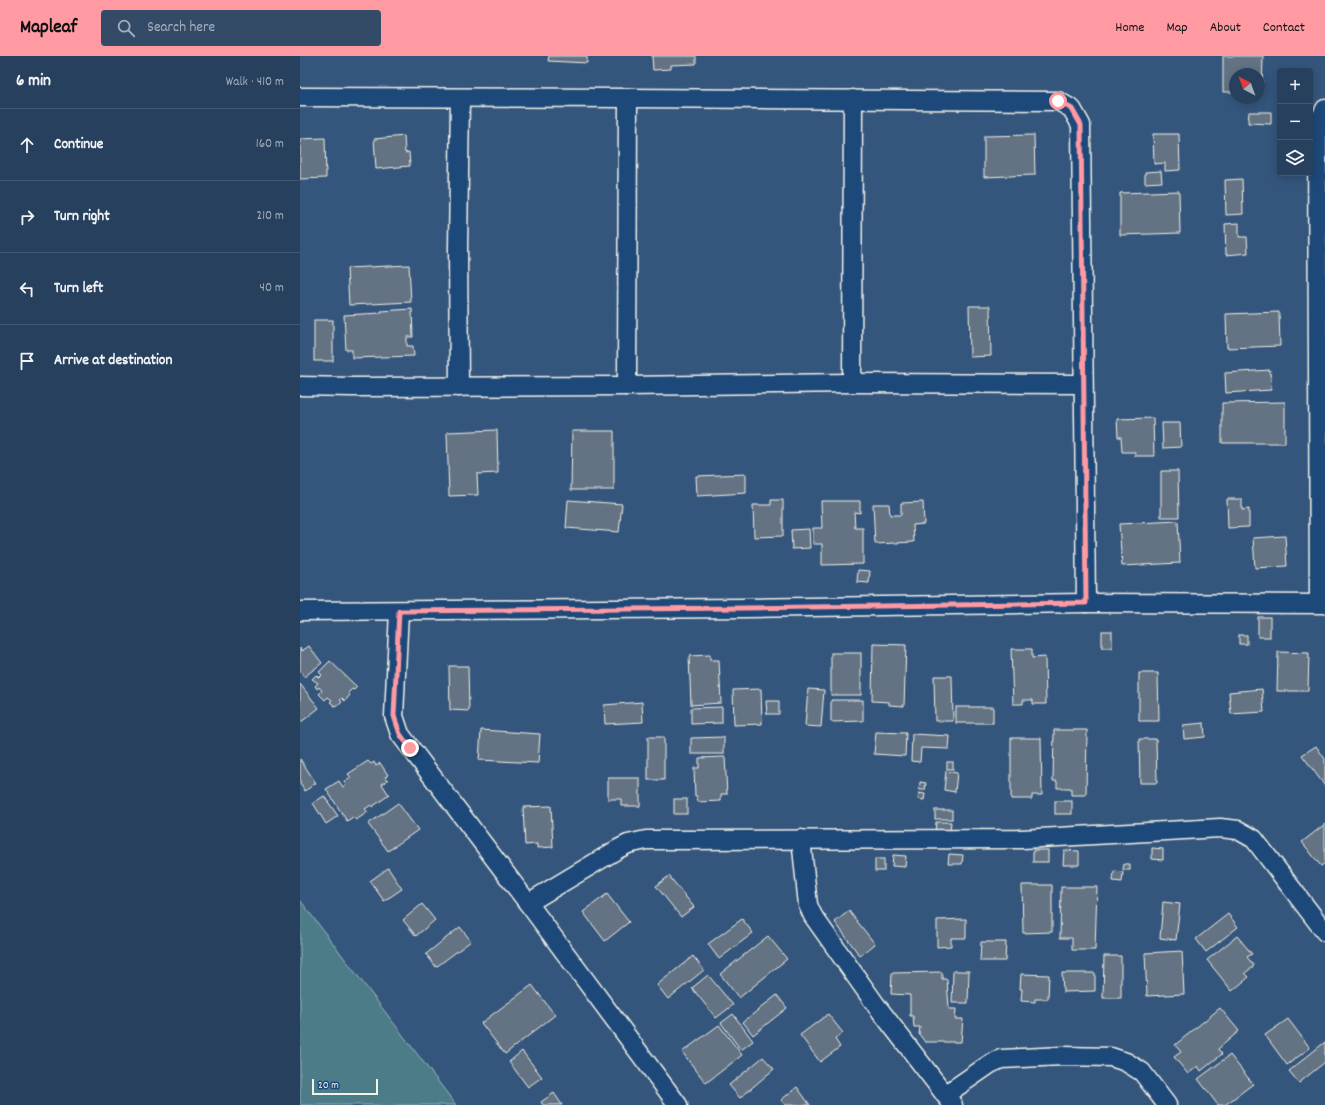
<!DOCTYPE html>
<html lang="en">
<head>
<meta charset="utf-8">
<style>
	:root { --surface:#27405e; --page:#334b67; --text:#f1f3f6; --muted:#a4afbc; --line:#435973; --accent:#ff9aa2 }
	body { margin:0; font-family:Dekko,sans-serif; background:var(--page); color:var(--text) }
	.controls { position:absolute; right:12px; top:12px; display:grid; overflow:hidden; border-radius:4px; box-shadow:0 2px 10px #0003 }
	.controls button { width:36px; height:36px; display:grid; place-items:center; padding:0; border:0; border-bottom:1px solid var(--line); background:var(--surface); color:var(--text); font:20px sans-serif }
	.compass { position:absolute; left:929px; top:12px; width:36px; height:36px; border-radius:50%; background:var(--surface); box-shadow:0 2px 10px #0003; rotate:319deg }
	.scale { position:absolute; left:12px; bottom:10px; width:66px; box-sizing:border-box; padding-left:4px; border:2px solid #f4f1e8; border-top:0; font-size:11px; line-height:14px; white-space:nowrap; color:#f4f1e8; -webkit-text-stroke:3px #1f4a7a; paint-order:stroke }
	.stop { position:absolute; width:12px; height:12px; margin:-9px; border:3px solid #ff9aa2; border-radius:50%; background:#fff }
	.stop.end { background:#ff9aa2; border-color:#fff; box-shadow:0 1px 4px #0008 }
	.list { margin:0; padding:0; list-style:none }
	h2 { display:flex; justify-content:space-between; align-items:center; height:52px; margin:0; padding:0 16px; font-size:17px }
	h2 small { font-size:13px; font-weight:400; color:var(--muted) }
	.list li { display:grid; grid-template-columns:26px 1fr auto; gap:12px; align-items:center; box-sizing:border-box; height:72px; padding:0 16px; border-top:1px solid var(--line) }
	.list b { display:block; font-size:15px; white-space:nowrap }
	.list em { font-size:13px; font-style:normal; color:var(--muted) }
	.icon { flex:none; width:22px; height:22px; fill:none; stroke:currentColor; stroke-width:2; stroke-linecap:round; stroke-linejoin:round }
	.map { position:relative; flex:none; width:1025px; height:1049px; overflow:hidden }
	header { display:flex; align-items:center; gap:24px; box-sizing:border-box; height:56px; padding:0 20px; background:var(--accent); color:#111 }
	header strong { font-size:19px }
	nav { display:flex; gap:22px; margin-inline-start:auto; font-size:14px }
	.search { width:280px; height:36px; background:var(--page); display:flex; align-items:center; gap:10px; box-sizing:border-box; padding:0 14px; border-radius:4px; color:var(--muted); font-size:15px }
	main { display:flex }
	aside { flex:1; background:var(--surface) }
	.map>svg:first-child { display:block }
</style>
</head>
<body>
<header>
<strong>Mapleaf</strong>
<div class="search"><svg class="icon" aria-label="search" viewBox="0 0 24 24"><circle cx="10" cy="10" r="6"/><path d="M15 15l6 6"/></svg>Search here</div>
<nav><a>Home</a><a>Map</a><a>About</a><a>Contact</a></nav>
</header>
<main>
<aside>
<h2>6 min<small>Walk · 410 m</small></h2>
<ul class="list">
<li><svg class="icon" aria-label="ahead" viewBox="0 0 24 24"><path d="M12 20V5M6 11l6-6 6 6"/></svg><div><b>Continue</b></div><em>160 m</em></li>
<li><svg class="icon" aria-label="right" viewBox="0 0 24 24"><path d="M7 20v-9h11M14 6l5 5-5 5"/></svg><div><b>Turn right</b></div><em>210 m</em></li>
<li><svg class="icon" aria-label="left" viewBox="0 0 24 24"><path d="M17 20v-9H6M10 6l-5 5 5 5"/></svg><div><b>Turn left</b></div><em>40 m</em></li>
<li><svg class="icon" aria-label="arrive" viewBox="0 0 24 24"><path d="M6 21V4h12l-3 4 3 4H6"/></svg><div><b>Arrive at destination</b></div></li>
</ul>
</aside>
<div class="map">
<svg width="1025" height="1049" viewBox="0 0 1025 1049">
	<rect width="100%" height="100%" fill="#34567d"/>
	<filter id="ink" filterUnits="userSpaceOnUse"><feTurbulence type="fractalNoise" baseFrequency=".025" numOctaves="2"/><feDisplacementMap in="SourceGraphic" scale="8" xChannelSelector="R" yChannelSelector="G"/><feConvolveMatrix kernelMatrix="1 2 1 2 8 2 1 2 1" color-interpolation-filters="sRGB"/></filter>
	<g filter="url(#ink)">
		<!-- green -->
		<polygon fill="#4b7c88" stroke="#a0b6b8" points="0,844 156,1049 0,1049"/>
		<!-- building -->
		<g fill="#647383" stroke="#f4f1e8">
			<polygon points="249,0 287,0 287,7 248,5"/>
			<polygon points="352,0 396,0 396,8 371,9 371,13 353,14"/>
			<polygon points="923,0 963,0 962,36 959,36 959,18 935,18 935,36 923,36"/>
			<polygon points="949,56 971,56 971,68 948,67"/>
			<polygon points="853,78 879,78 880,114 865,115 865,107 854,108"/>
			<polygon points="734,79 735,119 684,121 684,80"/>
			<polygon points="104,80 105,97 109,96 110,110 76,113 74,83"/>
			<polygon points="25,82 26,122 0,123 0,83"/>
			<polygon points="861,115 862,126 845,127 845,116"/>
			<polygon points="942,123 943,158 926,159 925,124"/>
			<polygon points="879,135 880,177 820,179 820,137"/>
			<polygon points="939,167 939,181 947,181 948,197 926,199 925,168"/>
			<polygon points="109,209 111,246 49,249 47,212"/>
			<polygon points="669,250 690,250 691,300 670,301"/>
			<polygon points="112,253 113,281 107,281 107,290 113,290 114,300 52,302 52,294 46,294 44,259 81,257 81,255"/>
			<polygon points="979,256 980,290 927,292 926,258"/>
			<rect x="14" y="264" width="19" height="41"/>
			<polygon points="970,314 971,334 926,337 925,317"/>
			<polygon points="985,346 985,387 922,387 922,347"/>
			<polygon points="853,362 854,400 835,400 835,396 822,396 821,381 818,381 817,363"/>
			<polygon points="862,367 880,367 881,391 863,392"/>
			<polygon points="197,374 198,417 177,418 178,439 149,440 147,376"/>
			<polygon points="272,375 314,375 314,434 271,434"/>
			<polygon points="861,415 878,415 879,461 861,461"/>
			<polygon points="446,418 446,437 397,440 396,420"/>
			<polygon points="927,443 942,443 942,454 949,453 949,471 928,472"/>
			<polygon points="268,444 322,448 319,476 266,472"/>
			<polygon points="471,444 483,444 483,480 454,481 453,449 471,449"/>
			<polygon points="521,445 560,445 560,457 554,456 555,472 563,472 563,508 522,509 522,488 513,488 513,472 522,472"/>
			<polygon points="623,446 624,468 613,469 614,486 575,488 573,448 589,448 590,459 601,459 601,447"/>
			<polygon points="878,465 880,507 822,510 819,468"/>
			<polygon points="509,473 510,492 492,493 491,474"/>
			<polygon points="985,480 987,510 955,512 953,482"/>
			<polygon points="558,514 570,515 569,527 557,526"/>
			<rect x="958" y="561" width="12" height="20"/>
			<rect x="802" y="575" width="10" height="17"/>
			<rect x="939" y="579" width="8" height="9"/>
			<polygon points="573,588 606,589 604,650 589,649 589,646 572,645"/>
			<polygon points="9,590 22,607 4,621 0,615 0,592 2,595"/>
			<polygon points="711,593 732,593 732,602 745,601 746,648 733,648 733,644 723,644 723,648 713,648"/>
			<polygon points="978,596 1009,597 1008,635 977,635"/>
			<rect x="531" y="597" width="30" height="42"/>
			<polygon points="410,599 410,604 419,604 421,647 391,649 389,600"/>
			<polygon points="30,605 57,631 54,634 52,633 48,637 50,639 45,645 42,642 40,644 42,646 39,649 38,648 35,650 30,646 32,644 28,641 25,644 19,638 22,635 19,631 17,633 15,630 18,627 12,623 16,619 19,622 22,619 19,616"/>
			<polygon points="149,610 168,610 169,655 150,654"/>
			<polygon points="839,617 858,617 859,665 839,665"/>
			<polygon points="634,620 652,620 653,665 635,665"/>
			<polygon points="0,628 19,652 0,667"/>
			<polygon points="461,633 462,668 434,669 433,634"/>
			<polygon points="508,633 524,634 521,671 505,670"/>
			<polygon points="962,633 964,656 931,658 929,636"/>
			<polygon points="531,644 563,644 563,665 531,666"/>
			<polygon points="466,645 479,645 479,658 467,658"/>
			<polygon points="342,646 343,666 305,668 304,649"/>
			<polygon points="422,651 422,667 391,668 391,652"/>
			<rect x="656" y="651" width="37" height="16"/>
			<polygon points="904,667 905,681 884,683 883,669"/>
			<polygon points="181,674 240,678 238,707 179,704"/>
			<polygon points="754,674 787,674 786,739 771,739 771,732 757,732 757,725 753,725"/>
			<polygon points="576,676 606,677 605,700 574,698"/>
			<polygon points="612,678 650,680 649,693 621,692 620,706 611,705"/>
			<rect x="348" y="681" width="16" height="43"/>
			<polygon points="424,681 424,698 391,698 391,682"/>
			<polygon points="711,682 741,682 742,739 732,739 732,743 711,743"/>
			<polygon points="839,683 856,683 857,727 840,727"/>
			<polygon points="1016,690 1025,703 1025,730 1002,699"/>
			<polygon points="425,701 427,738 421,738 421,745 398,746 397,740 395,740 394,712 399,712 399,702"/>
			<polygon points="0,703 16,727 5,735 0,728"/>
			<polygon points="68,705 71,708 74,706 76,710 80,707 88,719 85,721 88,724 82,728 89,739 72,751 71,749 65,753 68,756 56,764 53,761 47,765 26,733 39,725 43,731 46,729 44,726 51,722 48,718"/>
			<rect x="647" y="706" width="6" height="7"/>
			<polygon points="646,715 657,717 655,736 644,734"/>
			<polygon points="308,722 340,722 340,750 321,750 321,743 308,743"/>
			<polygon points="620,726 626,727 625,734 619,734"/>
			<polygon points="619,737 625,738 624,744 618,743"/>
			<polygon points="24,740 38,760 26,768 13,747"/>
			<rect x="374" y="743" width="13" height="15"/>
			<rect x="755" y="745" width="17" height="13"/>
			<polygon points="98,747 118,774 88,795 68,768"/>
			<polygon points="251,750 253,791 237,792 237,788 225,789 223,751"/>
			<rect x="635" y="754" width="17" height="9"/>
			<polygon points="636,766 651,766 650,776 635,776"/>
			<polygon points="1025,768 1025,807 1021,810 1002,786"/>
			<polygon points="852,792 863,793 863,804 852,803"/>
			<rect x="733" y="794" width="15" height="12"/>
			<polygon points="764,794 779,795 779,809 763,809"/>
			<polygon points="649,798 663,799 662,808 648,808"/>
			<polygon points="593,799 606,800 605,811 592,810"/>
			<rect x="575" y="803" width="9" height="12"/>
			<polygon points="824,808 830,808 830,814 823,814"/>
			<polygon points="88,812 102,833 84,845 70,825"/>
			<polygon points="814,815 823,816 822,826 813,825"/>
			<polygon points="369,820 394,851 381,861 356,830"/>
			<polygon points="722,829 752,829 752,876 723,877"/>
			<polygon points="761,831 797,831 795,894 772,894 772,882 760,882"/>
			<polygon points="307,838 329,866 305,885 283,856"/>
			<polygon points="863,846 880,848 876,884 860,882"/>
			<polygon points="122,848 135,864 116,880 103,864"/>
			<polygon points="549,855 575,888 560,900 535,866"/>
			<polygon points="928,858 938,871 906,896 896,883"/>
			<polygon points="442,863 453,877 419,903 408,888"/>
			<polygon points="666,863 666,882 651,882 651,890 637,891 637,864"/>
			<polygon points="160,871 171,885 136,911 126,898"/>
			<polygon points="468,880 487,903 439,942 420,918"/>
			<polygon points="937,880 952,898 947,901 954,910 945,917 949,921 932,935 907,904"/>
			<polygon points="681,886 706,886 705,905 680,905"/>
			<polygon points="882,895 884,938 847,940 845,897"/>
			<polygon points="393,900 404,914 368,943 357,929"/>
			<polygon points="804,900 821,900 821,942 803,942"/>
			<polygon points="653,915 669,915 668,947 652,947"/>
			<polygon points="642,916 642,923 647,923 649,953 656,953 655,963 663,963 661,986 625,986 619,978 620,971 614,971 613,960 610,960 610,939 591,938 592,917"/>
			<polygon points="762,917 795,917 795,935 763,936"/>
			<polygon points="721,918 749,919 748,943 735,943 735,946 721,945 722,933 720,933"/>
			<polygon points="408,919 433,949 416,962 392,932"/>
			<polygon points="232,929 255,959 205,998 181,967"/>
			<polygon points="477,939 487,952 453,979 443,966"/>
			<polygon points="920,952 939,975 918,993 922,998 901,1015 898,1010 888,1018 874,1001 881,996 875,989"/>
			<polygon points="433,958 453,985 441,994 421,967"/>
			<polygon points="528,958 543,977 535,983 540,991 520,1006 500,979"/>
			<polygon points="988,963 1010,992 987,1009 965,979"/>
			<polygon points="419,969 442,999 406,1027 382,996"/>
			<polygon points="1025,986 1025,1006 999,1027 989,1015"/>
			<polygon points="222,995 242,1021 228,1031 209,1006"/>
			<polygon points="930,999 953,1028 925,1049 918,1049 898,1023"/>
			<polygon points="463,1001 474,1013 440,1042 429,1029"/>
			<polygon points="497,1031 510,1049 485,1049 481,1044"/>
			<polygon points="254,1037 262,1049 243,1049 241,1046"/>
		</g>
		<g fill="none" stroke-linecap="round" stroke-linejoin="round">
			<!-- minor casing -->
			<g stroke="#f4f1e8" stroke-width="21">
				<g id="minor">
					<polyline points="0,41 328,42 758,45 772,53 781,69 786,547"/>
					<polyline points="552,327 553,43"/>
					<polyline points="0,330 51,331 327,330 552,327 783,328"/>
					<polyline points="327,330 328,42"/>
					<polyline points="159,331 158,192 160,42"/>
					<polyline points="1019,547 1017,70 1025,53"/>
					<polyline points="0,555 445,552 786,547 1025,548"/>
					<polyline points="99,555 94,660 100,678 228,847 378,1049"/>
					<polyline points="501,783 508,849 513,860 576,949 653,1049"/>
					<polyline points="228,847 318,793 328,788 346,784 722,783 920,772 938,774 954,783 1025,876"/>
					<polyline points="645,1039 690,1008 701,1003 762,1000 811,1001 826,1006 842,1016 867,1049"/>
				</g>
			</g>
			<!-- minor -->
			<use href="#minor" stroke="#1f4a7a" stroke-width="18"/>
		</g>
	</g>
	<g fill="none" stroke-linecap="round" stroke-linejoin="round" filter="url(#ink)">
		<!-- route -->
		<polyline stroke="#ff9aa2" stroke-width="5" points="110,692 100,678 94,660 99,555 445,552 786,547 781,69 772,53 758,45"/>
	</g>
</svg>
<div class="controls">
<button>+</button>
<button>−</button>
<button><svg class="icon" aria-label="layers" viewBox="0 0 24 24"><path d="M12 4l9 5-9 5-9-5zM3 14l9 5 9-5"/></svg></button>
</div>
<svg class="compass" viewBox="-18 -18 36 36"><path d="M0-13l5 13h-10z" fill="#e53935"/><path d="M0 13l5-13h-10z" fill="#a4afbc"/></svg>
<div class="scale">20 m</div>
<div class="stop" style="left:758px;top:45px"></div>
<div class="stop end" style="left:110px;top:692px"></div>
</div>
</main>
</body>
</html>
